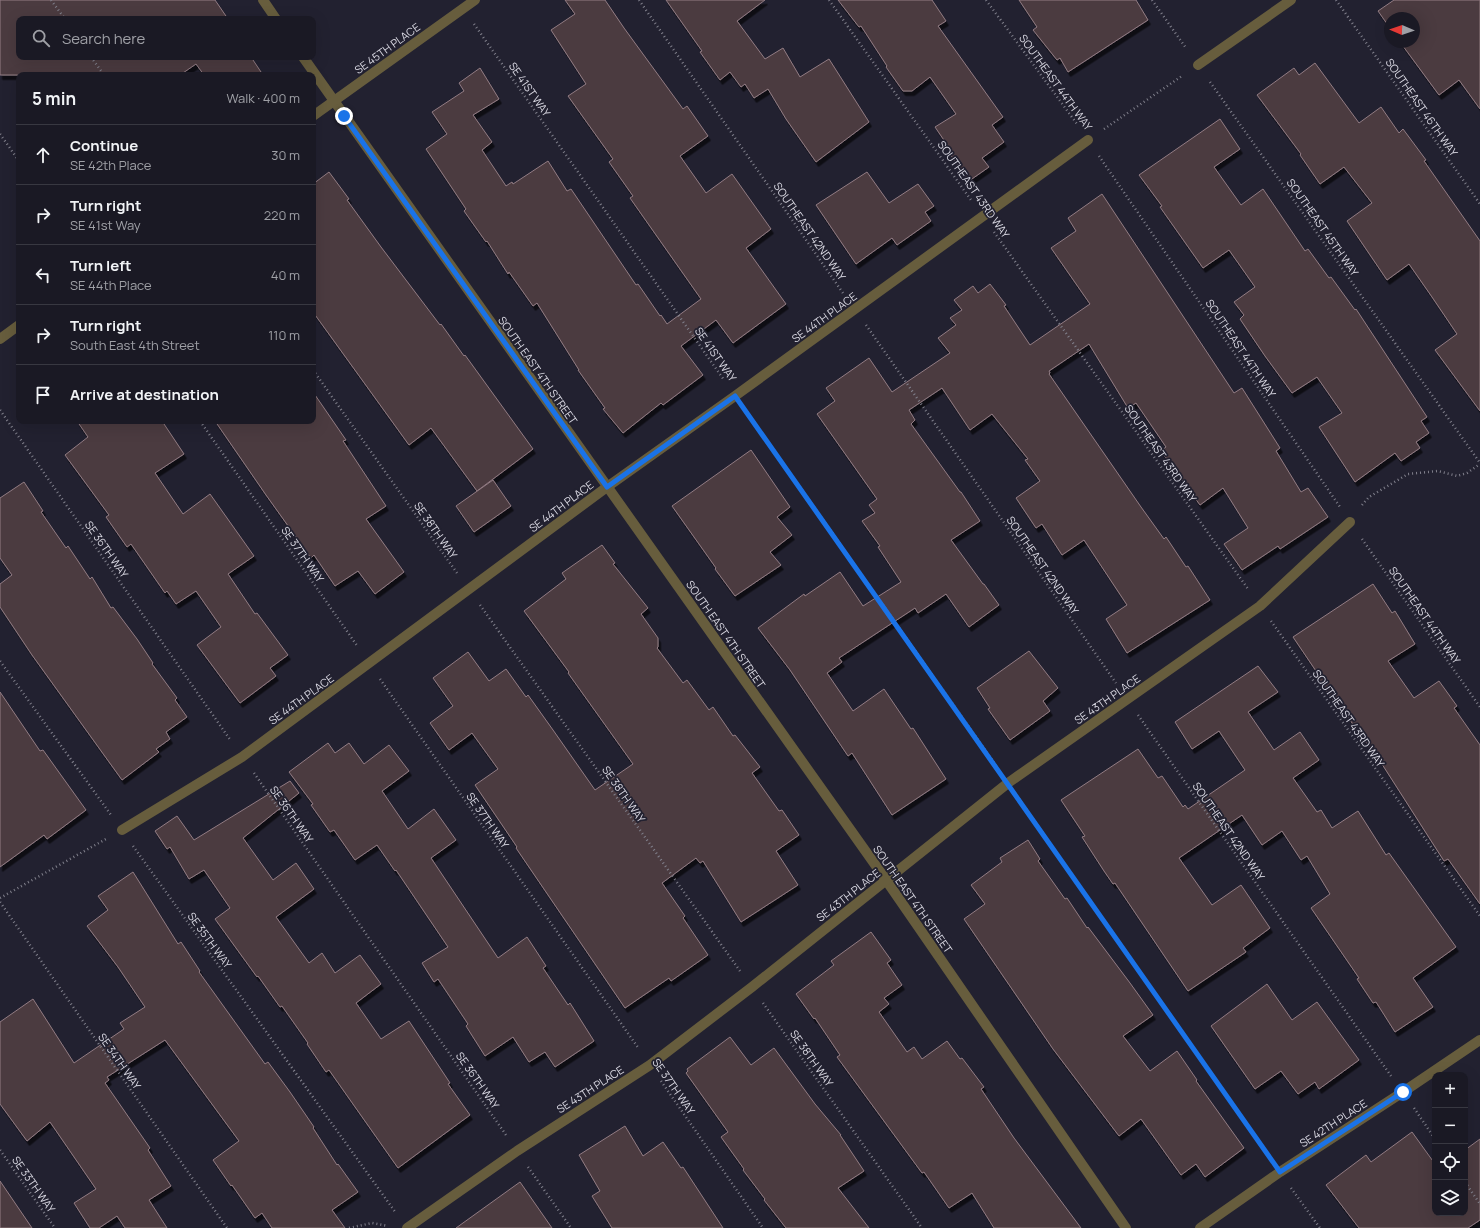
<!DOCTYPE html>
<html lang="en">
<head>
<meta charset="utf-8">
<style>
	:root { --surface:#1a1924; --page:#23222c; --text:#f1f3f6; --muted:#9fa0a6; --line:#383841 }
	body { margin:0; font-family:Manrope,sans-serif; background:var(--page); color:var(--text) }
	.controls { position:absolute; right:12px; bottom:12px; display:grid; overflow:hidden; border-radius:8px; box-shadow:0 4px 16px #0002 }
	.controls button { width:36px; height:36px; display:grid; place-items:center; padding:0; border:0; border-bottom:1px solid var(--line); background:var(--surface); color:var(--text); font:20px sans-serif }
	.compass { position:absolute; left:1384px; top:12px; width:36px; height:36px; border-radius:50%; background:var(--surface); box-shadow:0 4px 16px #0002; rotate:272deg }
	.stop { position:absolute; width:12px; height:12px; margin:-9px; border:3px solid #1a73e8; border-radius:50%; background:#fff }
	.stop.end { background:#1a73e8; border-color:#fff; box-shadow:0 1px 4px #0008 }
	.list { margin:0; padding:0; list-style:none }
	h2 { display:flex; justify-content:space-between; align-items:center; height:52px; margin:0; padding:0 16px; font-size:17px }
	h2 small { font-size:13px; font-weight:400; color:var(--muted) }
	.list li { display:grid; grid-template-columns:26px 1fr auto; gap:12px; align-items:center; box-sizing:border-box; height:60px; padding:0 16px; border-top:1px solid var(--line) }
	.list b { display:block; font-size:15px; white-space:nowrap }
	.list p { margin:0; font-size:13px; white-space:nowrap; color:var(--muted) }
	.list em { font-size:13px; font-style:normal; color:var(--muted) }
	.icon { flex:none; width:22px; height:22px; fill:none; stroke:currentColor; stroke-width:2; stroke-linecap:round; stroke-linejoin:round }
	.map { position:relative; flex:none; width:1480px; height:1228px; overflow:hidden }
	.search { position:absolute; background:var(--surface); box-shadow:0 4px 16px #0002; left:16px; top:16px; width:300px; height:44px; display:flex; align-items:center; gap:10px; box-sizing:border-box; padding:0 14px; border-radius:8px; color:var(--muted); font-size:15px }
	.panel { position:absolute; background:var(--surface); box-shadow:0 4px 16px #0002; left:16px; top:72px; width:300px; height:352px; border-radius:8px }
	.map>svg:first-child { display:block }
</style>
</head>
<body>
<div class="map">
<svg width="1480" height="1228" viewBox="0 0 1480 1228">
	<defs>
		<filter id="shadow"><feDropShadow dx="2.5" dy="4.5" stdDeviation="0" flood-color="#0009"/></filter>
	</defs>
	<rect width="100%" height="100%" fill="#222130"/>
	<!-- building -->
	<g fill="#4c3a40" stroke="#917c83" filter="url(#shadow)">
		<polygon points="0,0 215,0 228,19 19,19 19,57 251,57 263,75 204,75 196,64 180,75 0,75"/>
		<polygon points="565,0 605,0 624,28 683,109 687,106 708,136 680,156 706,193 732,174 771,229 746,248 786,304 733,343 716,320 681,346 703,375 663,405 661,403 623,433 603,409 605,408 578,370 579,370 537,303 533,306 509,272 508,274 487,241 486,242 464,211 466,209 426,149 447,134 432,112 464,91 459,83 480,68 499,99 473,115 492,142 482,150 506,186 512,182 513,184 548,161 567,191 571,189 636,285 638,284 660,316 661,315 667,324 701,299 630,198 633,196 609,162 613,159 568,96 586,84 551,30 575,14"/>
		<polygon points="666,0 765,0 737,21 765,59 783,48 800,77 829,59 869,122 816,162 786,119 768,89 754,98 745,84 741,87 730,72 720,80 700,52 702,51"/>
		<polygon points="838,0 932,0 946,21 938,26 1003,117 992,125 1004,142 982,158 989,167 969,181 950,154 952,152 935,127 956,114 930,77 912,91 903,91 886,67 887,66 861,26 859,27"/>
		<polygon points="1019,0 1136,0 1148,20 1068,72 1060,58 1057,60 1033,30 1037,27"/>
		<polygon points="1394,0 1480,0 1480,109 1459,80 1439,95 1400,42 1414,42 1414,18 1390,18 1390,28 1378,11"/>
		<polygon points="1315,63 1359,123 1381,107 1399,133 1403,129 1426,160 1424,161 1480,241 1480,411 1435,350 1457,334 1432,297 1409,264 1387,280 1347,221 1372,203 1344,167 1320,184 1300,155 1301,154 1257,95 1294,68 1299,75"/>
		<polygon points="1220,119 1240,149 1214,167 1241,205 1263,189 1305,251 1308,249 1329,278 1331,277 1355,310 1356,309 1427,417 1421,421 1429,433 1416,442 1420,448 1401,461 1395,453 1355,482 1319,427 1342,413 1317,377 1292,393 1265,356 1240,319 1244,315 1234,302 1255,287 1229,250 1203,268 1160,207 1162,206 1139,175"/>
		<polygon points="329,172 349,199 347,200 381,247 440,325 441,324 464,356 465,355 533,449 477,491 431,428 409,445 313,312 313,184"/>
		<polygon points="867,172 889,203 918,184 934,206 925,212 931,221 897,245 892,238 856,264 816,205"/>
		<polygon points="1102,194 1234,393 1242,388 1280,448 1276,451 1301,492 1308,488 1328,517 1280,549 1278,546 1242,570 1224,544 1248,528 1223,488 1200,505 1161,451 1166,447 1136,403 1128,408 1089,344 1049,371 1050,373 1049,374 1141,507 1164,539 1166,537 1186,567 1188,566 1210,600 1127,653 1106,619 1127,605 1084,540 1062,555 1042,524 1036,528 1016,498 1040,481 1025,460 1028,459 992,414 970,430 942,388 909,410 915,420 911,424 960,492 961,492 980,521 951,540 983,584 984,584 999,605 969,627 946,594 918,613 915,608 839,658 842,662 827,673 853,711 884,689 911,729 913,728 946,779 892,815 852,753 848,756 790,670 758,628 804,594 805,596 840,572 863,606 901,582 878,547 880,546 862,521 875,513 869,505 877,499 817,414 835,401 826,388 869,358 892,392 950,353 938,338 956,325 950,318 962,310 954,300 973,286 978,293 990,284 1006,305 1004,306 1030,345 1090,304 1051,248 1076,231 1068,218"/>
		<polygon points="313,392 346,440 343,441 386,506 366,519 404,572 375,594 358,571 335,586 314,555 311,558 266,495 215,421 313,421"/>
		<polygon points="77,421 162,421 184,454 155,473 183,514 210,494 254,556 228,574 255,614 257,613 288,655 270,668 276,676 240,703 197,645 221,627 196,591 176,604 167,591 165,593 131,544 127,547 106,517 109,515 65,455 88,437"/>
		<polygon points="751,450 790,507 777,517 792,535 770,552 781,565 735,596 715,569 716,568 672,506"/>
		<polygon points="493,480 511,506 474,532 456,506"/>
		<polygon points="24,482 43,511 41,512 66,548 68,546 90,579 92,577 111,608 113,607 137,639 153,663 152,664 177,698 175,700 187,717 166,732 170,739 156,749 159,752 122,780 32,655 0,607 0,584 12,575 0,558 0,498"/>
		<polygon points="602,545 615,563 613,564 648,608 641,614 658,638 658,647 657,648 683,683 687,680 709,710 713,707 733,736 735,735 760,767 752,773 779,811 782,810 799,835 776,851 798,885 741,922 703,861 700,863 696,858 662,883 685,916 683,918 708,955 671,981 669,978 625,1008 516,848 517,847 475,785 498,769 472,733 449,750 430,723 453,706 433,678 468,652 489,681 506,669 526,697 528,695 553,730 595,790 633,764 568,673 569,672 524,611 566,579 562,573"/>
		<polygon points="1373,584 1392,613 1395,611 1415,644 1388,661 1414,698 1439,681 1457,706 1454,708 1480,745 1480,904 1448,859 1444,861 1380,761 1379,761 1335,699 1333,700 1314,673 1316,671 1293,637"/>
		<polygon points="1029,651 1058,688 1043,701 1050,711 1010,740 988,709 990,708 977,688"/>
		<polygon points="1258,666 1278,692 1248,712 1274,750 1300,732 1319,760 1293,778 1317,812 1321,810 1332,828 1358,811 1386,855 1389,853 1456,947 1413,978 1433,1007 1395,1032 1376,1002 1373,1003 1357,979 1359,978 1311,908 1330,894 1307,856 1301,860 1282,831 1262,845 1242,815 1179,858 1212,905 1241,885 1270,928 1243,948 1246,952 1188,991 1115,883 1113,884 1104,871 1082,837 1085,836 1061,800 1138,749 1158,778 1162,776 1183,807 1185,805 1188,809 1245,770 1219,731 1192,749 1175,722"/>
		<polygon points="0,692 40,751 43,750 86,810 47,839 44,835 0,867"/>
		<polygon points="328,743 335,753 349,743 364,764 389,745 409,771 382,791 408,829 434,809 456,840 431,858 498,958 527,937 546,966 543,968 568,1005 570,1003 594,1041 555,1067 545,1052 529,1062 513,1037 485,1056 466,1026 468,1024 438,979 434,982 422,963 448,947 396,870 395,871 377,845 355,860 334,830 330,832 311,805 313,804 289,772"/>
		<polygon points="290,781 299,793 243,838 273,880 296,863 314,889 276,917 309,963 322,953 335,973 360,955 381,984 356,1003 381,1039 409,1021 450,1083 448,1084 470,1115 398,1168 329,1070 326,1072 307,1044 308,1043 282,1006 280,1007 258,976 257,977 215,919 230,908 204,870 189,879 170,847 167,849 155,831 177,816 194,840"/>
		<polygon points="1028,840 1040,859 1038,861 1065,899 1067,898 1087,928 1088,927 1130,983 1153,1015 1123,1036 1150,1071 1177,1051 1197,1080 1196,1081 1244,1148 1205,1177 1196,1164 1181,1175 1141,1119 1119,1136 1053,1049 964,919 985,904 971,885 1002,862 1000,858"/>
		<polygon points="133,872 178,944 181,942 200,971 199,972 265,1064 268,1062 290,1092 314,1127 313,1128 337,1165 338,1164 358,1192 332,1210 345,1228 272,1228 262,1213 255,1218 232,1185 231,1186 213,1160 239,1141 165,1040 107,1077 109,1080 105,1083 150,1148 148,1150 171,1186 149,1200 167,1228 125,1228 117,1216 99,1228 90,1228 74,1203 96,1189 50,1122 27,1141 0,1104 0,1022 33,999 74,1063 124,1029 120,1023 145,1007 118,967 87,926 108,910 98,896"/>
		<polygon points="871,932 891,960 887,963 902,985 884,998 889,1004 879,1012 907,1052 914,1047 922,1059 947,1041 960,1059 962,1058 984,1087 981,1089 1014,1138 1081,1228 994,1228 972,1193 949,1208 924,1172 922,1173 837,1057 840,1055 815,1018 814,1019 796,994 834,965 831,961"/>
		<polygon points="1267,984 1292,1020 1317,1002 1359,1060 1319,1089 1315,1082 1298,1094 1281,1071 1255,1089 1211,1026"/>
		<polygon points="730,1037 751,1065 774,1048 815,1104 841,1135 840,1135 864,1171 838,1188 869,1228 786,1228 764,1200 765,1199 743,1170 744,1169 721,1137 728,1132 686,1073 688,1071 687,1069"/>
		<polygon points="625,1126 643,1156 663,1142 681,1168 683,1167 723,1228 612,1228 592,1196 600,1191 579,1155"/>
		<polygon points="1412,1132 1435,1164 1435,1213 1465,1213 1465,1150 1480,1139 1480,1220 1468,1228 1359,1228 1326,1185 1366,1155 1371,1162"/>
		<polygon points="0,1181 32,1228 0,1228"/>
		<polygon points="520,1182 552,1228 456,1228"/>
	</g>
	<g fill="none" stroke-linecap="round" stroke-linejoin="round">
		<!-- path -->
		<g stroke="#81808c" stroke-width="2.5" stroke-dasharray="1 3" stroke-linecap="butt">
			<polyline points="51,0 65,19"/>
			<polyline points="639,0 843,293"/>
			<polyline points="829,0 971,200"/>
			<polyline points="986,0 1077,124"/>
			<polyline points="1152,0 1186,48"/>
			<polyline points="1336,0 1480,204"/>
			<polyline points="474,24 724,380"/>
			<polyline points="91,57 104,75"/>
			<polyline points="1210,82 1480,463"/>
			<polyline points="1104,129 1182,76"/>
			<polyline points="0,134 19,161"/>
			<polyline points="1099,156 1340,507"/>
			<polyline points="994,232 1248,589"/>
			<polyline points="866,325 1116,683"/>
			<polyline points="313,370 457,573"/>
			<polyline points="0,410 231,741"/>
			<polyline points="747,412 997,767"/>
			<polyline points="200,421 358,647"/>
			<polyline points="1362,505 1369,497 1408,474 1438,471 1457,476 1467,473 1480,464"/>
			<polyline points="1362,539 1480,707"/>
			<polyline points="480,605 740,971"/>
			<polyline points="1271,621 1480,916"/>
			<polyline points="0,661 111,815"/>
			<polyline points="380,679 639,1049"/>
			<polyline points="1138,715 1391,1076"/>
			<polyline points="254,773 506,1135"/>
			<polyline points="1019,799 1269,1156"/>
			<polyline points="133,846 396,1213"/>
			<polyline points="0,898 106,839"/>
			<polyline points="0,902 227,1228"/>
			<polyline points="763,1003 922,1228"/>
			<polyline points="661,1081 763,1228"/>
			<polyline points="1414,1108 1435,1139"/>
			<polyline points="0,1150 55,1228"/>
			<polyline points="528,1167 571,1228"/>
			<polyline points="1465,1182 1480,1204"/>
			<polyline points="1291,1188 1320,1228"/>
			<polyline points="349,1228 372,1223 388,1226"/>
		</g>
		<!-- minor -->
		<g stroke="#675d3d" stroke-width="10">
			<polyline points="263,0 276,19"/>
			<polyline points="303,57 886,880 1126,1228"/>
			<polyline points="1198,65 1291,0"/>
			<polyline points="313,116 475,0"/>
			<polyline points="0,339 19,325"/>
			<polyline points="122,830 242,757 607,487 735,396 1088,140"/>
			<polyline points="407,1228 517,1151 650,1065 752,987 1008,783 1260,606 1350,522"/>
			<polyline points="1200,1228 1280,1172 1403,1092 1480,1040"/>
		</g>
	</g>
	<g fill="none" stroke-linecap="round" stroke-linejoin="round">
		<!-- route -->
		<polyline stroke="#1a73e8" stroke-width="5" points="344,116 607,487 735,396 1280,1172 1403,1092"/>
	</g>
	<g text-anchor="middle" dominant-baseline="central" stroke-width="3.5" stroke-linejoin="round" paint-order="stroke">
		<!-- street labels -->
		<g font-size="11" fill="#d9d8e2" stroke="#222130">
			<text transform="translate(387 48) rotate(-36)">SE 45TH PLACE</text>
			<text transform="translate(1056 82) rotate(54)">SOUTHEAST 44TH WAY</text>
			<text transform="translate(530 89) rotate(55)">SE 41ST WAY</text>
			<text transform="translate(1422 107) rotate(55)">SOUTHEAST 46TH WAY</text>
			<text transform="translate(974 189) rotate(55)">SOUTHEAST 43RD WAY</text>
			<text transform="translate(1323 227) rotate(55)">SOUTHEAST 45TH WAY</text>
			<text transform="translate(810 231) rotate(55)">SOUTHEAST 42ND WAY</text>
			<text transform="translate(824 317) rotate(-36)">SE 44TH PLACE</text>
			<text transform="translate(1241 348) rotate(56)">SOUTHEAST 44TH WAY</text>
			<text transform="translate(716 354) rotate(55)">SE 41ST WAY</text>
			<text transform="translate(538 370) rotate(55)">SOUTH EAST 4TH STREET</text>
			<text transform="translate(1161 453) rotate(55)">SOUTHEAST 43RD WAY</text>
			<text transform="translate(561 506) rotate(-37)">SE 44TH PLACE</text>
			<text transform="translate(436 530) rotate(55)">SE 38TH WAY</text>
			<text transform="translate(107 549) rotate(55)">SE 36TH WAY</text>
			<text transform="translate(303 554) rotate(55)">SE 37TH WAY</text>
			<text transform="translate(1043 565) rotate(55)">SOUTHEAST 42ND WAY</text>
			<text transform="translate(1425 615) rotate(55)">SOUTHEAST 44TH WAY</text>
			<text transform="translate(726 634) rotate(55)">SOUTH EAST 4TH STREET</text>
			<text transform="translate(301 699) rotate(-36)">SE 44TH PLACE</text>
			<text transform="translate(1107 699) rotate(-35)">SE 43TH PLACE</text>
			<text transform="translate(1349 718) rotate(55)">SOUTHEAST 43RD WAY</text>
			<text transform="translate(624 794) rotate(55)">SE 38TH WAY</text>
			<text transform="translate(292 814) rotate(55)">SE 36TH WAY</text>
			<text transform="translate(488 820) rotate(55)">SE 37TH WAY</text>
			<text transform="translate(1229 831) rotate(55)">SOUTHEAST 42ND WAY</text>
			<text transform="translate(848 895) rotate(-38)">SE 43TH PLACE</text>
			<text transform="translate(913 899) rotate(55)">SOUTH EAST 4TH STREET</text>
			<text transform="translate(210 940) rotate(54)">SE 35TH WAY</text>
			<text transform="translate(812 1058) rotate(55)">SE 38TH WAY</text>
			<text transform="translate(120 1061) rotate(55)">SE 34TH WAY</text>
			<text transform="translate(478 1080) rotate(55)">SE 36TH WAY</text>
			<text transform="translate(674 1086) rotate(55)">SE 37TH WAY</text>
			<text transform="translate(590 1089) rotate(-33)">SE 43TH PLACE</text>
			<text transform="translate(1333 1123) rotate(-33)">SE 42TH PLACE</text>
			<text transform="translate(34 1184) rotate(55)">SE 33TH WAY</text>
		</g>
	</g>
</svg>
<div class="controls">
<button>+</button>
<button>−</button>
<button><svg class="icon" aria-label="locate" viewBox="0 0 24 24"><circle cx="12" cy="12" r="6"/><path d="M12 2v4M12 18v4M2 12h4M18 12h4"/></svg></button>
<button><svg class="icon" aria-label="layers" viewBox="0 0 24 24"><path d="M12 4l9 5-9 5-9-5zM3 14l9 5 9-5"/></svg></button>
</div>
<svg class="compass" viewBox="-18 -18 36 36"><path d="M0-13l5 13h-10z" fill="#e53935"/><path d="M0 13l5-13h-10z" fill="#9fa0a6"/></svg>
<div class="stop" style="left:1403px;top:1092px"></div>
<div class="stop end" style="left:344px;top:116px"></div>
<div class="search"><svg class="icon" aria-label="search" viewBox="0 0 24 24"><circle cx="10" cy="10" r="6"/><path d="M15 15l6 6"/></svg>Search here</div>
<section class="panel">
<h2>5 min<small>Walk · 400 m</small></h2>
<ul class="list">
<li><svg class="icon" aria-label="ahead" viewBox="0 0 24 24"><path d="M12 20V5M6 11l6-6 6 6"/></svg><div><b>Continue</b><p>SE 42th Place</p></div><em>30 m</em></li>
<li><svg class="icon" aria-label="right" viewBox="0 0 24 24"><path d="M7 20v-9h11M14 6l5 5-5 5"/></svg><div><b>Turn right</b><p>SE 41st Way</p></div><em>220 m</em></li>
<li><svg class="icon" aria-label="left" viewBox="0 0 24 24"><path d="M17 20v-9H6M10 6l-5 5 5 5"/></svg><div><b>Turn left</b><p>SE 44th Place</p></div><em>40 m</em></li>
<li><svg class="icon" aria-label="right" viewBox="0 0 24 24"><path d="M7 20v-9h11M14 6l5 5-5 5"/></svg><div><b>Turn right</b><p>South East 4th Street</p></div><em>110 m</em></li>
<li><svg class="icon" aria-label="arrive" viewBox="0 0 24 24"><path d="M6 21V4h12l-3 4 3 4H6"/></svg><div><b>Arrive at destination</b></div></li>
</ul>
</section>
</div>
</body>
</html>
